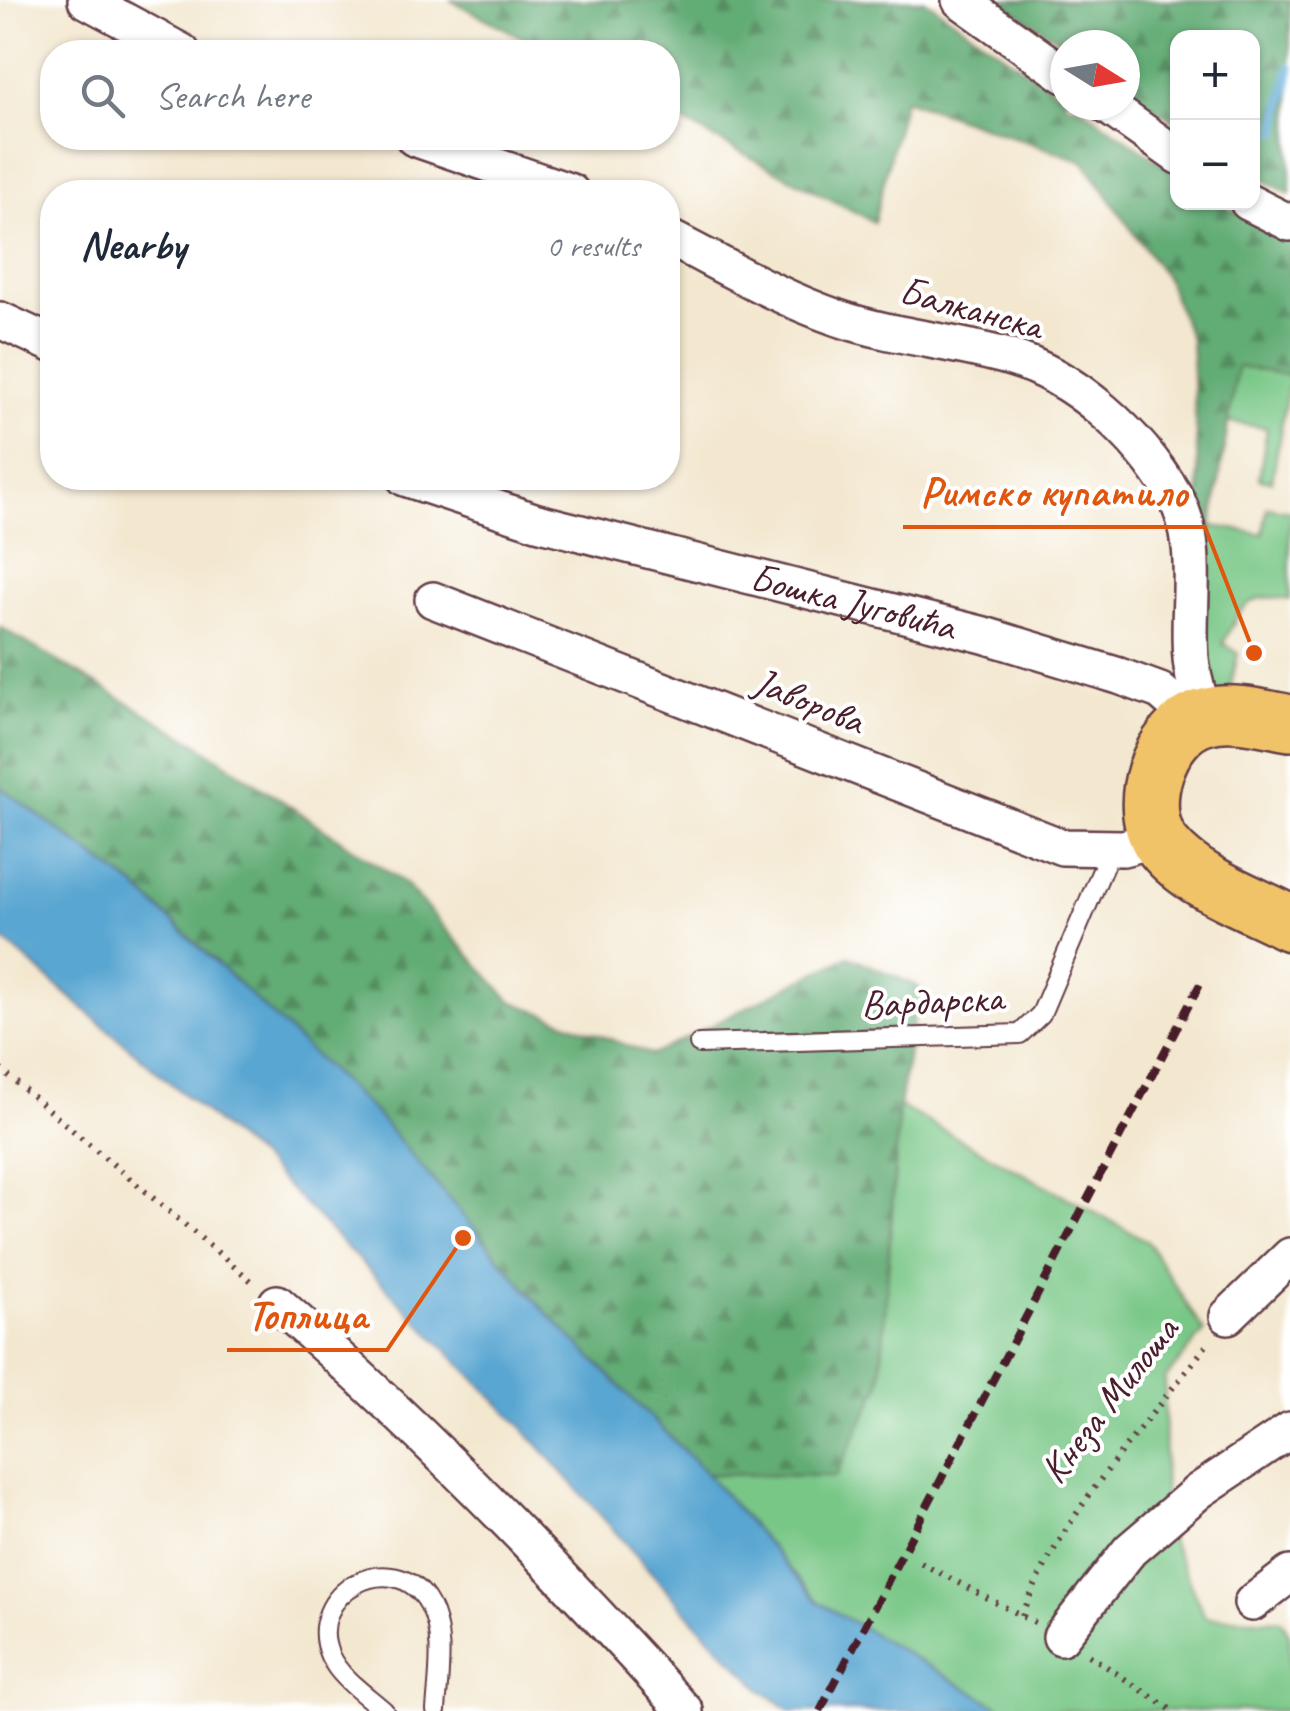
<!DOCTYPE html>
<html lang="en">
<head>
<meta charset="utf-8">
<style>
	:root { --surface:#fff; --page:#f2f2f3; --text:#1f2937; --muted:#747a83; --line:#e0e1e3 }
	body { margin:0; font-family:Caveat,sans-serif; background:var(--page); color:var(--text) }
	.controls { position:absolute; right:30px; top:30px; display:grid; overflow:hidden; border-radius:20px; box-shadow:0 2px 8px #0004 }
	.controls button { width:90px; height:90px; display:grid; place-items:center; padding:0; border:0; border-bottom:2px solid var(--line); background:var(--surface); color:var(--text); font:50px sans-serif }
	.compass { position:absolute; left:1050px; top:30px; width:90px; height:90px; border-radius:50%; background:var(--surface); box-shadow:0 2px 8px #0004; rotate:101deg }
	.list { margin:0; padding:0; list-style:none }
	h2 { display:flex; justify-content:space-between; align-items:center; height:130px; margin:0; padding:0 40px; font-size:42px }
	h2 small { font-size:32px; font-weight:400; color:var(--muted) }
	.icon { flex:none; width:55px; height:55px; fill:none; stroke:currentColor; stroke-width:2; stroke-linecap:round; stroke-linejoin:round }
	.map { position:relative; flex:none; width:1290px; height:1711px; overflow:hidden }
	.search { position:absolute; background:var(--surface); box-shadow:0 2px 8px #0004; left:40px; top:40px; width:640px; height:110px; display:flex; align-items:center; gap:25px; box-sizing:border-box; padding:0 35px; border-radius:40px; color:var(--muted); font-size:38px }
	.panel { position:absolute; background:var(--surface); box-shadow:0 2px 8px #0004; left:40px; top:180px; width:640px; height:310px; border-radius:40px }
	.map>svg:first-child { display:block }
</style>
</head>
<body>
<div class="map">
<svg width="1290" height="1711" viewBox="0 0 1290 1711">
	<defs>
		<pattern id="forest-firs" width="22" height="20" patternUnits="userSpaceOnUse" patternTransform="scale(2.5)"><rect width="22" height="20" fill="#62ac74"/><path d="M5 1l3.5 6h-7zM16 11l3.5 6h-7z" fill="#538b5f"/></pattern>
	</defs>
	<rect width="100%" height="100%" fill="#fff"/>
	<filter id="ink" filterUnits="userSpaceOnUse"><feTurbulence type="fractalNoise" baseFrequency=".01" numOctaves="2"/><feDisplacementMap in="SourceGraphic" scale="20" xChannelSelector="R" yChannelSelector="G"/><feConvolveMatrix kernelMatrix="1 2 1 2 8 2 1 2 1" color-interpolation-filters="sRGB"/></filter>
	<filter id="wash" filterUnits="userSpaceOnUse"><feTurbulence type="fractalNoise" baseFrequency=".0048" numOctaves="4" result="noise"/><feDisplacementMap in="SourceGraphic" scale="40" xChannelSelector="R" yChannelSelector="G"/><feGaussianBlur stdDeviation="2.25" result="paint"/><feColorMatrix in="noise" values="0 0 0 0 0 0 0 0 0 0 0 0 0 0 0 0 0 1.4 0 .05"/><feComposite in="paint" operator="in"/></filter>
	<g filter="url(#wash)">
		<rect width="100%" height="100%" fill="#f3e7cf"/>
		<!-- green -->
		<g fill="#79c787" stroke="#627359" stroke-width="2.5">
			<polygon points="1237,366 1290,375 1272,481 1259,479 1267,428 1228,422"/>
			<path d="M 1267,507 L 1290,511 L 1290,600 C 1246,590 1241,609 1223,643 L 1238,653 L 1228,698 L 1206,694 L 1204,577 L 1212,526 L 1263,534 Z"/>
			<polygon points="899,1106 1147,1241 1204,1332 1165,1379 1164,1525 1205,1617 1281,1620 1290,1635 1290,1711 1006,1711 818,1602 707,1474 836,1476 880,1384"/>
		</g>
		<!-- forest -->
		<g fill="url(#forest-firs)" stroke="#566650" stroke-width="2.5">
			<polygon points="450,0 925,0 1065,97 1065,105 1077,105 1177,174 1178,202 1218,203 1290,239 1290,375 1237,367 1204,577 1191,340 1166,278 1083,161 904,99 874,222 668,114 668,52 550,52"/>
			<polygon points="999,0 1290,0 1290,194 1253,174 1252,38 1178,38 1177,124 1125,87 1125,45 1066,45"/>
			<polygon points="0,627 196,743 403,882 511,1001 652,1055 849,956 919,987 899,1106 880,1384 836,1476 707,1474 543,1309 377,1115 135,886 0,787"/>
		</g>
		<!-- water -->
		<polygon fill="#58a6d1" stroke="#51627e" stroke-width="2.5" points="0,787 135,886 377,1115 543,1309 707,1474 818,1602 1006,1711 791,1711 764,1692 699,1626 525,1430 264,1163 0,937"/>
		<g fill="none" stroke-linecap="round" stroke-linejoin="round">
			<!-- stream -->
			<polyline stroke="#58a6d1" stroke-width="10" points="1277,131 1290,68"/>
		</g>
	</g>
	<g filter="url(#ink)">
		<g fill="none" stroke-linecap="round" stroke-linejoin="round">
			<!-- lane casing -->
			<g stroke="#633d44" stroke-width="22">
				<g id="lane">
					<polyline points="699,1044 1020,1034 1041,1014 1111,849"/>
					<path d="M 384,1711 C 366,1695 340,1678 330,1656 C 302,1593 395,1543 429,1604 C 446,1635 438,1677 436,1711"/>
				</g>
			</g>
			<!-- street casing -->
			<g stroke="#633d44" stroke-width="40">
				<g id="street">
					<polyline points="86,0 182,52"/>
					<polyline points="960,0 1065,75"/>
					<polyline points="1106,105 1178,156"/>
					<polyline points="414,138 571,192"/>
					<polyline points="1248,202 1290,223"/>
					<path d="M 668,237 C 723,265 779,298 838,318 C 894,337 953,341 1008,357 C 1075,376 1139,435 1174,495 C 1213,562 1168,647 1208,715"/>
					<polyline points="0,320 52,344"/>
					<path id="s1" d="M 405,478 L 537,522 L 984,635 L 1119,676 L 1160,691 L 1194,720"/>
					<polyline points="433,600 1062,847 1123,848 1158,839"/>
					<path d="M 277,1303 C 423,1430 556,1567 685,1711"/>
					<polyline points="1228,1316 1290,1256"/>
					<polyline points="1252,1603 1290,1574"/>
					<polyline points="1061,1637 1130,1550 1199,1491 1290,1430"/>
				</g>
			</g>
			<!-- primary casing -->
			<g stroke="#633d44" stroke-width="60">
				<path id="primary" d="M 1290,723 C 1263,718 1232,709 1205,717 C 1158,729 1133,809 1164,847 C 1193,883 1250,902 1290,923"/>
			</g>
			<!-- path -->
			<g stroke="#633d44" stroke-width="6" stroke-dasharray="2.5 8" stroke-linecap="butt">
				<polyline points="0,1069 255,1284"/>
				<polyline points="921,1563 1035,1623"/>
				<path d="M 1022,1616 C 1063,1511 1141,1431 1209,1342"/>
				<polyline points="1089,1655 1173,1711"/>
			</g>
			<!-- lane -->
			<use href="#lane" stroke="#fff" stroke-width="18"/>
			<!-- street -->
			<use href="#street" stroke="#fff" stroke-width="35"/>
			<!-- primary -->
			<use href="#primary" stroke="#f1c369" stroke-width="55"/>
			<!-- rail -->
			<polyline stroke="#4a1f2b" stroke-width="8" stroke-dasharray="15 8" stroke-linecap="butt" points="820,1711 1202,980"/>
		</g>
	</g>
	<g text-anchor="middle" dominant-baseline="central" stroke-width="8" stroke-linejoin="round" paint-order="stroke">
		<!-- street labels -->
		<g font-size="40" fill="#4a1f2b" stroke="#fff">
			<text transform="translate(971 308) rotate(15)">Балканска</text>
			<text stroke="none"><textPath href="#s1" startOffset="465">Бошка Југовића</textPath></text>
			<text transform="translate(809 701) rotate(22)">Јаворова</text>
			<text transform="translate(932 1001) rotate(-3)">Вардарска</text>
			<text transform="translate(1109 1400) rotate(-52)">Кнеза Милоша</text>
		</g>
	</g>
	<!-- callouts -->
	<path fill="none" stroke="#e0560e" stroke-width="4" d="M1254 653L1205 527H903M463 1238L387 1350H227"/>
	<g fill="#e0560e" stroke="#fff" stroke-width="4">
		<circle cx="1254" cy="653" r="10"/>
		<circle cx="463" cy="1238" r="10"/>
	</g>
	<g font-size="42" text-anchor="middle" font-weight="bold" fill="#e0560e" stroke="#fff" stroke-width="8" stroke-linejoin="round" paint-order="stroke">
		<text x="1054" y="506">Римско купатило</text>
		<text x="307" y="1329">Топлица</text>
	</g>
</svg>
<div class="controls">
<button>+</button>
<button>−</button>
</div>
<svg class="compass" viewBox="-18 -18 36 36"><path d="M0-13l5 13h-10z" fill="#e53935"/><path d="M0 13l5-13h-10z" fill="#747a83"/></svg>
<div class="search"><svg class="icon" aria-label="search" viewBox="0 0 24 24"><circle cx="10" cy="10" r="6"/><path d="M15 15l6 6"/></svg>Search here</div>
<section class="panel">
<h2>Nearby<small>0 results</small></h2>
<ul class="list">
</ul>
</section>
</div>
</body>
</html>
